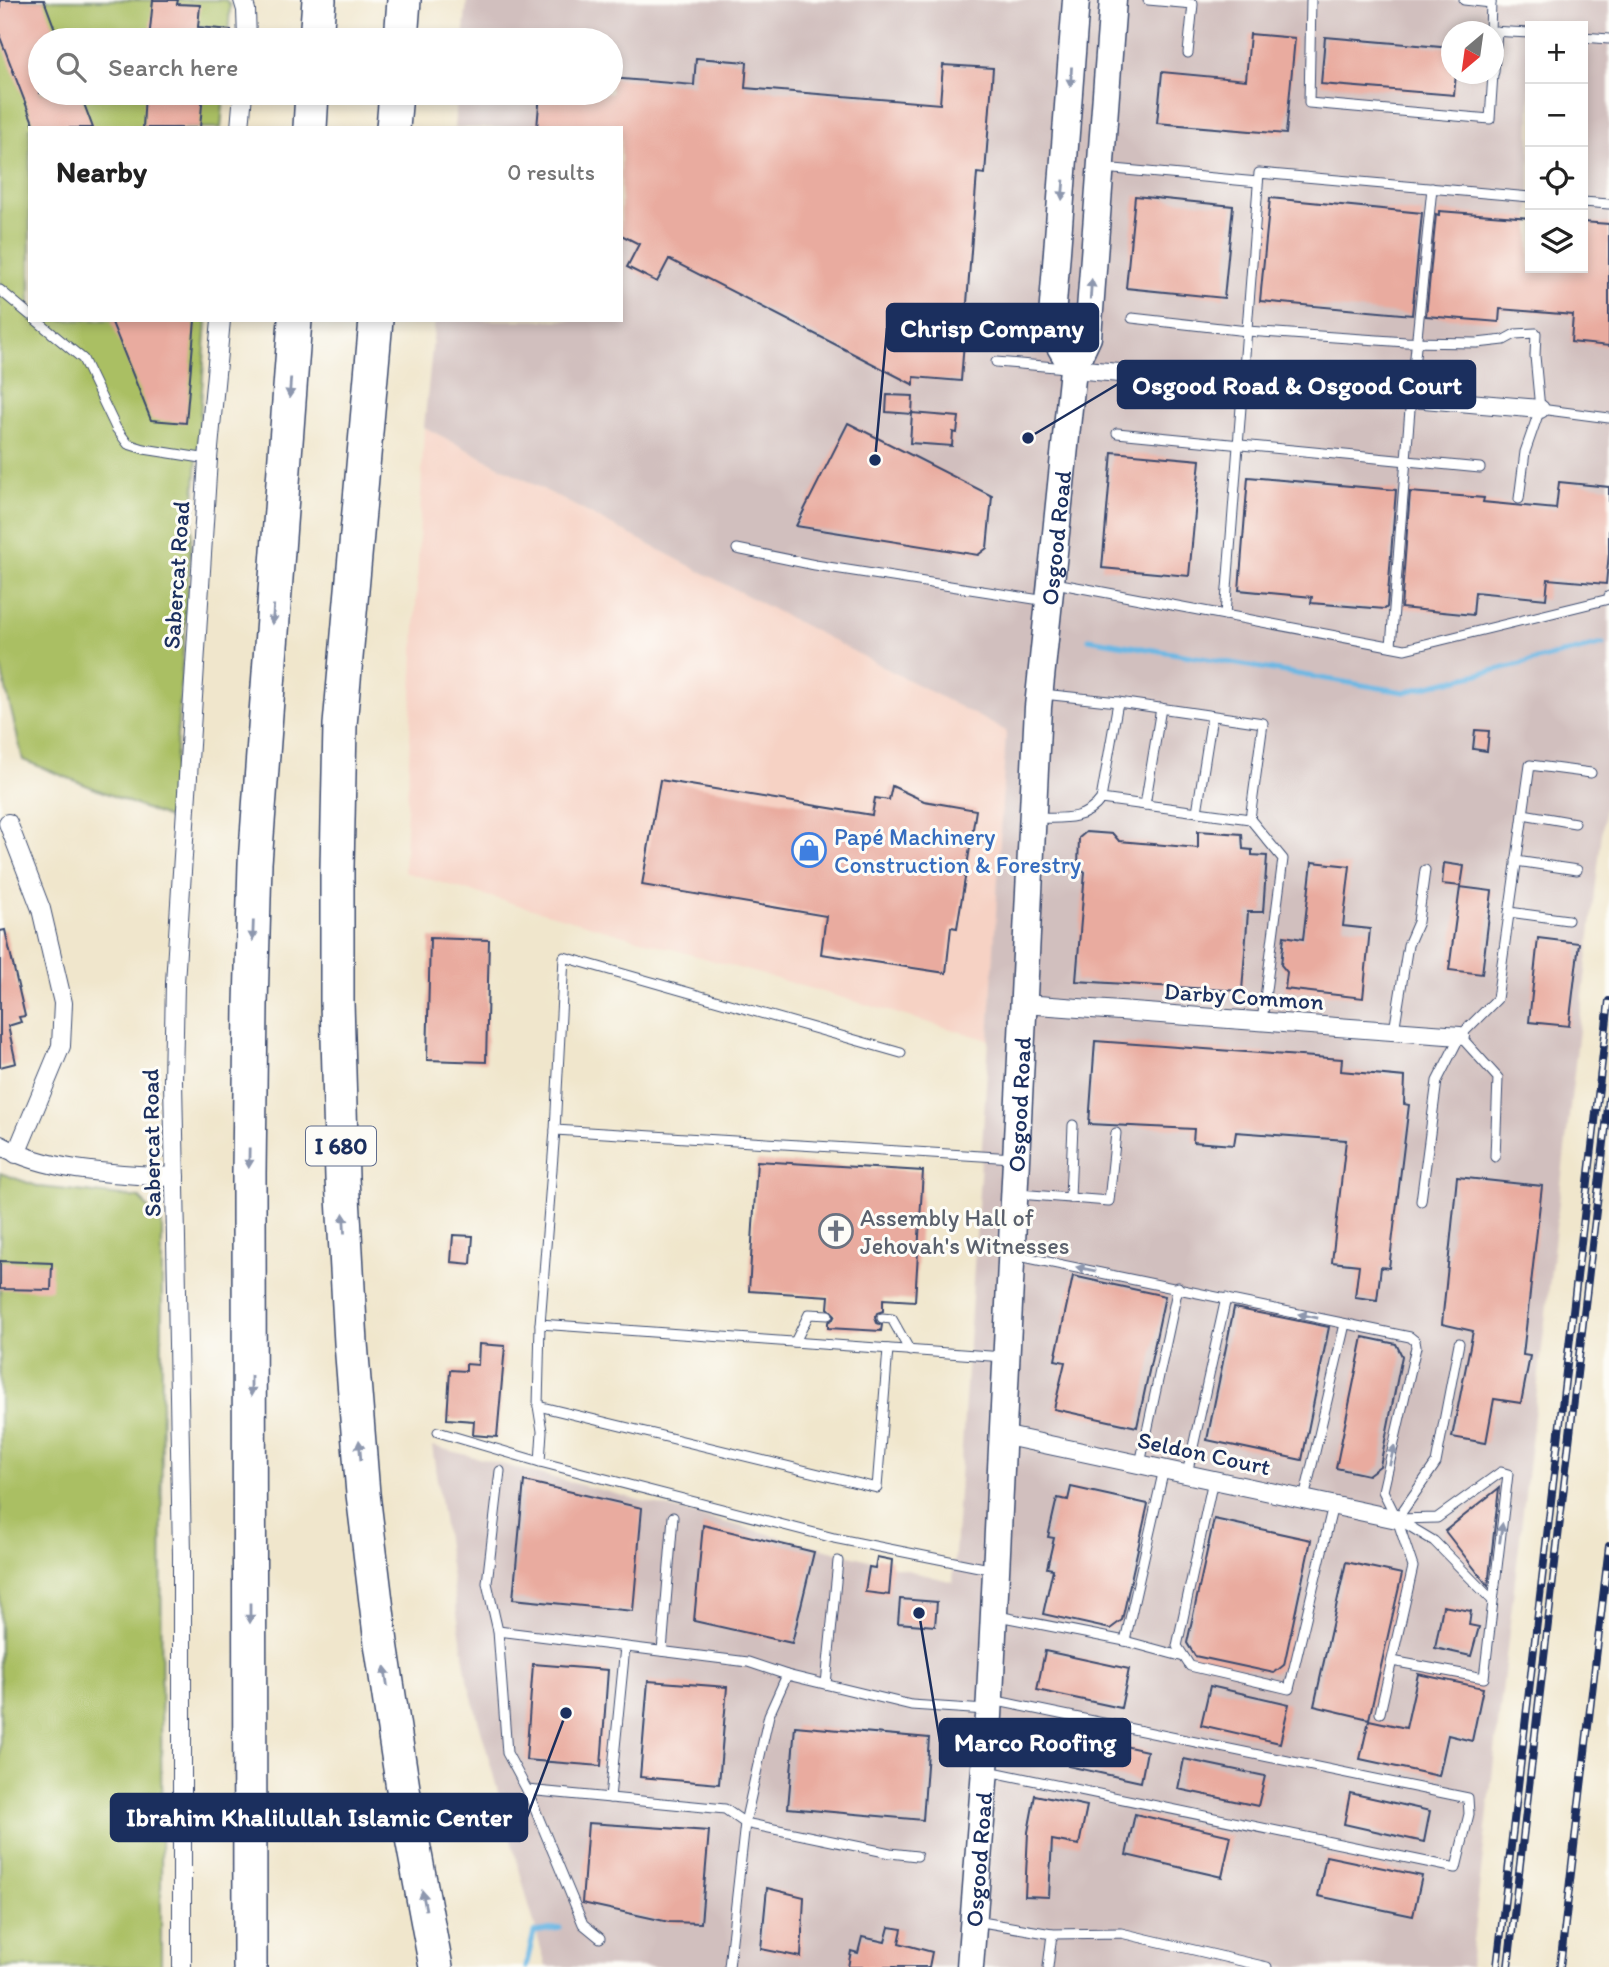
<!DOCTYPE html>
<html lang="en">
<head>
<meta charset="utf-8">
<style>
	:root { --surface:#fff; --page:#f6f6f6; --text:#222; --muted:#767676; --line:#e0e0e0 }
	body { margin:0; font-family:Itim,sans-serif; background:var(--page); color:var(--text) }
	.controls { position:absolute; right:21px; top:21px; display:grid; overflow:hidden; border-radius:0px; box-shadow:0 4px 10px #0003 }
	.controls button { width:63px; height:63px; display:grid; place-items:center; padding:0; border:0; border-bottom:2px solid var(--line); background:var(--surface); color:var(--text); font:35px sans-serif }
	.compass { position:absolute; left:1441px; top:21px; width:63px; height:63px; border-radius:50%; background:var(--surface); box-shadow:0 4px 10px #0003; rotate:209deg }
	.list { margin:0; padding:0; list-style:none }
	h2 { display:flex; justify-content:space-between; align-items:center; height:91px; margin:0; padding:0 28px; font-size:30px }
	h2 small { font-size:23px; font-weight:400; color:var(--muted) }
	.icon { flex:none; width:38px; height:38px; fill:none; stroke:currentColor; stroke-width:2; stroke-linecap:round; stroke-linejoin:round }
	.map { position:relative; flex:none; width:1609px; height:1967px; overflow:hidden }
	.search { position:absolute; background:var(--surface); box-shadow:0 4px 10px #0003; left:28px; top:28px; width:595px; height:77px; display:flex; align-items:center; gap:18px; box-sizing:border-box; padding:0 24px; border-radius:38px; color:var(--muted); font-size:26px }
	.panel { position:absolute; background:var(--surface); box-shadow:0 4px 10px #0003; left:28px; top:126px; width:595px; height:196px; border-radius:0px }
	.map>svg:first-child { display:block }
</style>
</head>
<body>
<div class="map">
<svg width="1609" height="1967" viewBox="0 0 1609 1967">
	<rect width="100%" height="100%" fill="#fdfcf7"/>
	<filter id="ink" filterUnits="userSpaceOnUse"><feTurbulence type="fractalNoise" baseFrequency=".0143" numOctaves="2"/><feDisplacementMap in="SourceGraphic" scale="14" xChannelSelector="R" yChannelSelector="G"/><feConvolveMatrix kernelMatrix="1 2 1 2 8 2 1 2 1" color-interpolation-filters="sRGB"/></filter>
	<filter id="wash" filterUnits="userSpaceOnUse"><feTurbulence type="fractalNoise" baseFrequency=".00686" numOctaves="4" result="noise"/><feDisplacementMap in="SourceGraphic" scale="28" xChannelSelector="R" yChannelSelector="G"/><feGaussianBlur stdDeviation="1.57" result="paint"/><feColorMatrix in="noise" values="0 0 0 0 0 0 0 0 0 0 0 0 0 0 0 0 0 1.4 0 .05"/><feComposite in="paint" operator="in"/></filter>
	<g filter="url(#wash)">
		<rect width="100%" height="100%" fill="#f0e6cc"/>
		<!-- built -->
		<polygon fill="#f6d2c4" points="424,427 1007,731 989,1040 404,872"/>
		<!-- industrial -->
		<path fill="#d1bfbe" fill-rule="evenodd" d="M 467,0 L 1609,0 L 1609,772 L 1470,1967 L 546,1967 L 467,1679 L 432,1446 L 953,1582 L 989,1040 L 1006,731 L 424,427 L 435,320 L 621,320 L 621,128 L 454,128 L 457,93 L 611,93 L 611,40 L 463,40 ZM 1530,26 L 1583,26 L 1583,268 L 1530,268 ZM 1452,32 L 1494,32 L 1494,74 L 1452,74 Z"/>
		<!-- green -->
		<g fill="#aabf64" stroke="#627761" stroke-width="2">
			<polygon points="0,0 226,0 230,5 228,40 40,40 40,93 224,93 221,128 30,128 30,320 207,320 171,819 23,760 0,664"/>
			<polygon points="0,1173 40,1187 140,1198 162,1224 161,1967 0,1967"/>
		</g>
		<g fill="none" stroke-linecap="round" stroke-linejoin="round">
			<!-- stream -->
			<g stroke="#6ab7e4" stroke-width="5">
				<polyline points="1089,639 1404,692 1603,644"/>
				<polyline points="526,1967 534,1932 560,1928"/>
			</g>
		</g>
		<g id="blocks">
			<!-- building -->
			<g fill="#e9ab9f">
				<polygon points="0,0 44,0 59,40 40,40 40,93 80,93 93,128 35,128 0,37"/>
				<polygon points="153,0 178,0 177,4 200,5 198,27 231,30 231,40 149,40"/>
				<polygon points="1250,34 1295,38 1286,134 1157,123 1162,72 1246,80"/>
				<polygon points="1325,37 1452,48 1452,74 1456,74 1454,95 1321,84"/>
				<polygon points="696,58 747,62 745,88 940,104 943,65 993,68 985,174 977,173 961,381 914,377 914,385 669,259 657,282 627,267 639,244 621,235 621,128 537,128 540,93 611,93 611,78 694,85"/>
				<polygon points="145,93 203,93 200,128 143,128"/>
				<polygon points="1135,196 1233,206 1224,298 1126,288"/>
				<polygon points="1270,198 1422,213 1412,315 1260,301"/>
				<polygon points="1439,211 1530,218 1530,268 1583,268 1583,222 1609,224 1609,346 1571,342 1573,315 1500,309 1499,322 1426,316 1436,214 1439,215"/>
				<polygon points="111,320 195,320 186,423 151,420"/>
				<polygon points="887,395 913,396 912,414 886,412"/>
				<polygon points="912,413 959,417 957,433 953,432 952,446 910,443"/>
				<polygon points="848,423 992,496 987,548 978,555 796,526"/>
				<polygon points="1112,452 1200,460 1189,576 1102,568"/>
				<polygon points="1248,477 1396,490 1387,607 1385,609 1311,603 1312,597 1239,590"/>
				<polygon points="1559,482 1609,487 1609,553 1606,584 1548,579 1546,599 1475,592 1473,615 1401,608 1410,492 1484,498 1483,502 1556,509"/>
				<polygon points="1475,730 1489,731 1487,751 1473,749"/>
				<polygon points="660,780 872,815 875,798 889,800 892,786 924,801 976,810 957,928 951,927 946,973 821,954 826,916 642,885"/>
				<polygon points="1198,831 1242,834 1243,849 1252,850 1252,855 1267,856 1263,912 1248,912 1242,991 1076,981 1085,872 1078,866 1079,838 1086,832 1113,834 1119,841 1198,848"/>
				<polygon points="1312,862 1350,866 1343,926 1370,929 1363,998 1285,989 1287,972 1281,965 1284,936 1303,939"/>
				<polygon points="1444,863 1464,866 1461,886 1442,884"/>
				<polygon points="1460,887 1492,891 1482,974 1449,970"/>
				<polygon points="5,930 25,1016 19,1017 21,1022 8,1026 16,1063 0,1067 0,931"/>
				<polygon points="430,938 489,940 486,1062 427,1060"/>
				<polygon points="1538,938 1579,943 1569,1026 1529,1022"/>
				<polygon points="1095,1041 1342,1059 1341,1071 1405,1077 1404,1104 1409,1105 1389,1268 1381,1267 1377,1300 1355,1297 1359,1265 1332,1262 1346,1140 1236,1132 1234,1145 1193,1142 1194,1129 1089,1124"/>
				<polygon points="757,1161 923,1171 915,1301 883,1299 883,1311 877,1313 875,1318 877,1323 882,1325 881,1331 828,1328 828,1322 833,1319 835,1315 828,1308 829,1296 749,1291"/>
				<polygon points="1457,1177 1542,1186 1523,1355 1530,1356 1521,1403 1494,1399 1486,1443 1452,1437 1473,1331 1442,1324"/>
				<polygon points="453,1235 473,1236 471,1264 451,1262"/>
				<polygon points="0,1261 52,1263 51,1290 0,1289"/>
				<polygon points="1073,1276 1165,1296 1137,1427 1054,1409 1065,1362 1055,1360"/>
				<polygon points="1234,1308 1329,1327 1302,1460 1207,1440"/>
				<polygon points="1363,1337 1396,1344 1402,1356 1380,1466 1368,1475 1336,1468"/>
				<polygon points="479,1344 505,1346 497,1437 473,1435 474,1421 447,1419 450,1370 466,1371 466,1364 478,1365"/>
				<polygon points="524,1481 642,1508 633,1611 513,1599"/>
				<polygon points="1071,1487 1148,1504 1122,1620 1110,1629 1043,1614 1053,1569 1047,1568 1054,1538 1048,1537 1057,1498 1068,1500"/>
				<polygon points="1499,1488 1488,1586 1445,1531"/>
				<polygon points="1214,1519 1311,1540 1284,1665 1274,1673 1195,1656 1187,1643"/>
				<polygon points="703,1525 814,1552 792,1643 694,1621"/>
				<polygon points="877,1557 892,1560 889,1595 865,1592 869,1567 875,1568"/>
				<polygon points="1346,1562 1402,1574 1369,1719 1314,1706"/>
				<polygon points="900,1599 937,1602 935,1626 898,1623"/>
				<polygon points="1443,1606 1471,1611 1469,1625 1479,1627 1471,1656 1435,1648"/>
				<polygon points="1045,1651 1129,1669 1121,1708 1037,1690"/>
				<polygon points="533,1664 608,1670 601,1766 526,1760"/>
				<polygon points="1418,1674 1483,1688 1472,1741 1448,1735 1439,1776 1360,1759 1369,1720 1406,1728"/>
				<polygon points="648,1681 727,1687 719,1784 640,1777"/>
				<polygon points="1210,1686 1289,1704 1280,1743 1201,1725"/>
				<polygon points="795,1726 929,1738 923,1820 788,1808"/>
				<polygon points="1075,1735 1147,1751 1141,1782 1068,1766"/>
				<polygon points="1184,1759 1265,1776 1258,1806 1178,1789"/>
				<polygon points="1350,1793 1430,1811 1424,1842 1344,1824"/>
				<polygon points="1035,1795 1087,1806 1079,1845 1052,1840 1049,1897 1025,1896 1028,1832"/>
				<polygon points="1135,1814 1231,1836 1222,1877 1126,1855"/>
				<polygon points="588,1823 709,1831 701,1923 669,1922 582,1903"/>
				<polygon points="1326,1856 1422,1876 1413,1916 1318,1896"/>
				<polygon points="767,1888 804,1897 801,1957 761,1949"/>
				<polygon points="889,1927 902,1929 899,1943 932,1952 929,1967 848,1967 851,1951 858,1953 862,1937 885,1942"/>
			</g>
		</g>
	</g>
	<g filter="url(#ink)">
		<use href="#blocks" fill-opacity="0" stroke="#3b4a6e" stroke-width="2"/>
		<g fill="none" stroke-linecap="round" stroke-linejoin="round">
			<!-- lane casing -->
			<g stroke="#3b4a6e" stroke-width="11">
				<g id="lane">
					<polyline points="1148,0 1193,4 1188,53"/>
					<polyline points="1311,0 1309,103 1490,119 1493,74"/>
					<polyline points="1464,0 1491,3 1491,0"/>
					<polyline points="1491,3 1490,31 1530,33"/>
					<polyline points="1583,37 1609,39"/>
					<polyline points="1494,72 1497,31"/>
					<polyline points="1103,168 1258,182"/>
					<polyline points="1583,202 1609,204"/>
					<polyline points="0,290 30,315"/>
					<polyline points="1132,318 1247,331 1406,342 1477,343 1504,340 1515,334 1536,333 1535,356 1540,409 1525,452 1519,499"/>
					<polyline points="36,320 83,359 116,428 128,444 144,449 208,459"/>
					<polyline points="996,362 1067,368"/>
					<polyline points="1540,409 1609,418"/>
					<polyline points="1117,433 1480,468"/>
					<polyline points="737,549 815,565 1047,601"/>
					<polyline points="1055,583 1405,649 1609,599 1609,596"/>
					<polyline points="1225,615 1259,173 1530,197"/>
					<polyline points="1391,646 1411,397 1432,188"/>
					<polyline points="1043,694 1118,702"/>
					<polyline points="1145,805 1161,708"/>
					<polyline points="1197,812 1212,716"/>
					<polyline points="1523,814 1575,823"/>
					<path d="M 1035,818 C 1060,818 1085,822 1101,799 L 1118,702 L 1263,723 L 1250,819 L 1101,799"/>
					<polyline points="1250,819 1283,859 1262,1021"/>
					<polyline points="1516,861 1577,870"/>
					<polyline points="1509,912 1568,920"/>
					<polyline points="1394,1031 1408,945 1418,922 1425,870"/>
					<polyline points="1460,1036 1498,1078 1495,1157"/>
					<polyline points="555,1130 1014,1158"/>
					<polyline points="1018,1194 1109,1201 1116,1133"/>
					<polyline points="1070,1198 1073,1125"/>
					<polyline points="1421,1201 1437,1081 1460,1036 1497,999 1530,765 1591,773"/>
					<polyline points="1014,1255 1410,1337 1415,1341 1416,1347 1383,1491 1397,1519 1413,1567 1380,1713"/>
					<polyline points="882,1318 892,1319 910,1351"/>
					<polyline points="540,1324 1004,1357"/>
					<polyline points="795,1342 809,1314 828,1315"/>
					<polyline points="538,1406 877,1488 888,1349"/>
					<polyline points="438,1432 540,1462 834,1538 994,1570"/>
					<polyline points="540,1462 542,1431 538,1406 540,1324 555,1130 564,957 901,1053"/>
					<polyline points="1140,1464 1178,1287"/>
					<polyline points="500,1471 487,1583 498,1631 507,1753 527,1790"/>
					<polyline points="1187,1474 1226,1298"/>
					<polyline points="1213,1480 1177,1646 1190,1666 1289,1689 1333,1505"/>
					<polyline points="1304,1499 1345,1324"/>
					<polyline points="1397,1519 1436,1463 1459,1343"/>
					<polyline points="1399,1520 1434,1541 1492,1600"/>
					<polyline points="998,1616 1125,1641 1184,1657"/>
					<polyline points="498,1631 748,1662 787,1675 911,1705 986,1710"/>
					<polyline points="1125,1641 1164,1469"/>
					<polyline points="662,1651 673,1517"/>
					<polyline points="1392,1661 1484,1678 1508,1474 1501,1472 1437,1518 1397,1519"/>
					<polyline points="826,1684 838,1561"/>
					<polyline points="988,1771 1456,1868 1469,1814 1468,1798 992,1700"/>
					<polyline points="610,1798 625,1647"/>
					<polyline points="976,1921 1052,1934 1048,1967"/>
					<polyline points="1052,1934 1121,1933 1267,1967"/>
					<polyline points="600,1938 583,1924 527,1790 725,1809 745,1823 890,1853 917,1856"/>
					<polyline points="729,1967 745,1823 769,1715 787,1675"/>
				</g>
			</g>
			<!-- street casing -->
			<g stroke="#3b4a6e" stroke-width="20">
				<g id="street">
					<polyline points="243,0 246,10 247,40"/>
					<polyline points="240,128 243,93"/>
					<polyline points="1073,369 1540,409"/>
					<polyline points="8,823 41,909 63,1003 61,1046 16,1154"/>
					<polyline points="1024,1004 1460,1036"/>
					<path d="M 0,1145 C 49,1173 120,1174 175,1177"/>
					<polyline points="1002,1435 1397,1519"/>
					<polyline points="182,1967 182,1554 173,1081 175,983 208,459 221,320"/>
				</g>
			</g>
			<!-- secondary casing -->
			<g stroke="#3b4a6e" stroke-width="29">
				<g id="secondary">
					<polyline points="1073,369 1051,331 1076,0"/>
					<path id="s1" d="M 970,1967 L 989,1716 L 1038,707 L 1073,369 L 1088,337 L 1113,0"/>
				</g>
			</g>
			<!-- highway casing -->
			<g stroke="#3b4a6e" stroke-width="36">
				<g id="highway">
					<polyline points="316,40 319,0"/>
					<polyline points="401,40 404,0"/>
					<polyline points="310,128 312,93"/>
					<polyline points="393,128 396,93"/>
					<polyline points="376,320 340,725 337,868 337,1002 342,1178 351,1343 363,1494 381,1643 404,1795 436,1967"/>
					<polyline points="250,1967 249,1173 251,1005 255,863 295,320"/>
				</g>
			</g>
			<!-- lane -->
			<use href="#lane" stroke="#fff" stroke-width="9"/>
			<!-- street -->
			<use href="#street" stroke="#fff" stroke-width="18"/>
			<!-- secondary -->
			<use href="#secondary" stroke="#fff" stroke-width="26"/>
			<!-- highway -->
			<use href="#highway" stroke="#fff" stroke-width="33"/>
			<!-- rail casing -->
			<g stroke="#1b2f5e" stroke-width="8">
				<g id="rail">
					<polyline points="1497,1967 1609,1001"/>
					<polyline points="1508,1967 1609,1099"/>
					<polyline points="1560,1967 1609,1546"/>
				</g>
			</g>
			<!-- rail -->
			<use href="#rail" stroke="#fdfcf7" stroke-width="5" stroke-dasharray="16" stroke-linecap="butt"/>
		</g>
		<!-- one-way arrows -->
		<defs><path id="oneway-solid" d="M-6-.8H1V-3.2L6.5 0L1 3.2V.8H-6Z" transform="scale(1.75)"/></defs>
		<g fill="#8d97ae">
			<use href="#oneway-solid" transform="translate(1071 77) rotate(93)"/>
			<use href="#oneway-solid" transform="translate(1063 190) rotate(95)"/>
			<use href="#oneway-solid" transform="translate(1091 289) rotate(-86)"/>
			<use href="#oneway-solid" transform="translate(290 388) rotate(94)"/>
			<use href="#oneway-solid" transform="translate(273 615) rotate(94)"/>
			<use href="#oneway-solid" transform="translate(253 931) rotate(92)"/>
			<use href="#oneway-solid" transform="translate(249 1158) rotate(91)"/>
			<use href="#oneway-solid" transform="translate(344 1223) rotate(-93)"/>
			<use href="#oneway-solid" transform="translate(1086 1269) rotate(-169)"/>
			<use href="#oneway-solid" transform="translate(1308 1316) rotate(-168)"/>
			<use href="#oneway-solid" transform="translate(251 1386) rotate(90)"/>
			<use href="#oneway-solid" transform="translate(360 1450) rotate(-95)"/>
			<use href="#oneway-solid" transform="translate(1392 1455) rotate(-77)"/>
			<use href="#oneway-solid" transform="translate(1501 1533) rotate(-82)"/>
			<use href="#oneway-solid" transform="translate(250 1613) rotate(90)"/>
			<use href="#oneway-solid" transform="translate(386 1676) rotate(-98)"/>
			<use href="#oneway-solid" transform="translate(424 1900) rotate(-101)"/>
		</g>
	</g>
	<!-- icons -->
	<defs>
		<g id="shop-ring" transform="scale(1.75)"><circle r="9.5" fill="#fdfcf7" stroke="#3f7fe0" stroke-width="1.5"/><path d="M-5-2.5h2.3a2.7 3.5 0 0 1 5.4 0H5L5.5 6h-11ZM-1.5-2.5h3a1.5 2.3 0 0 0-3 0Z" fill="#3f7fe0"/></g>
		<g id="church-ring" transform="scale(1.75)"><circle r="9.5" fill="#fdfcf7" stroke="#6b7280" stroke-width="1.5"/><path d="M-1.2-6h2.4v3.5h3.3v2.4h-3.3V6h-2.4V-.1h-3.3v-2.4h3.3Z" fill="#6b7280"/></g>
	</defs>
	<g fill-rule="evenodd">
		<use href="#shop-ring" x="809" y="850"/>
		<use href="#church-ring" x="836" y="1231"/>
	</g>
	<g text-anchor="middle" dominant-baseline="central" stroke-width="6" stroke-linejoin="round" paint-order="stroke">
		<!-- shield labels -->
		<rect fill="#fdfcf7" stroke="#5f6c8c" stroke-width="2" x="306" y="1126.5" width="70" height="39" rx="5"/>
		<g font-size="23" font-weight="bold" fill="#1b2f5e">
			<text x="341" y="1146">I 680</text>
		</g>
		<!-- street labels -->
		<g font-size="24" fill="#1b2f5e" stroke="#fdfcf7">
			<text stroke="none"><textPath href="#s1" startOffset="1432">Osgood Road</textPath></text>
			<text transform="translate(176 575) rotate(-86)">Sabercat Road</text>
			<text transform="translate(1244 996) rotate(4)">Darby Common</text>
			<text stroke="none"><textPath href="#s1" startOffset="864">Osgood Road</textPath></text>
			<text transform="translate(151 1143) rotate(-91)">Sabercat Road</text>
			<text transform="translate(1204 1453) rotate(12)">Seldon Court</text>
			<text stroke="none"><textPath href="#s1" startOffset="108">Osgood Road</textPath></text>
		</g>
		<!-- shop labels -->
		<g font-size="24" fill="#366cbe" stroke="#fdfcf7" text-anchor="start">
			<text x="834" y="836">Papé Machinery<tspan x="834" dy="28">Construction &amp; Forestry</tspan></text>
		</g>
		<!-- worship labels -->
		<g font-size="24" fill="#5b616d" stroke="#fdfcf7" text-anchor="start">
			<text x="860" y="1217">Assembly Hall of<tspan x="860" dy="28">Jehovah's Witnesses</tspan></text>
		</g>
	</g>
	<!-- callouts -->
	<path fill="none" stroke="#1b2f5e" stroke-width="2.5" d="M875 460L887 328M1028 438L1118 384M919 1613L940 1742M566 1713L527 1817"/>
	<g fill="#1b2f5e" stroke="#fdfcf7" stroke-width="2.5">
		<circle cx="875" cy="460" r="7"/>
		<circle cx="1028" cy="438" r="7"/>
		<circle cx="919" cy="1613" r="7"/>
		<circle cx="566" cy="1713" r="7"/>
	</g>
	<g fill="#1b2f5e" stroke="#1b2f5e" stroke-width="2.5">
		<rect x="887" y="304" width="211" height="47" rx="7"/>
		<rect x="1118" y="361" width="357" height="47" rx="7"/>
		<rect x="940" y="1719" width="190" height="47" rx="7"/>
		<rect x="111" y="1794" width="416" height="47" rx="7"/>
	</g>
	<g font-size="26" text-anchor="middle" font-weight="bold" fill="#fff">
		<text x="992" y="337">Chrisp Company</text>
		<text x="1297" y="394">Osgood Road &amp; Osgood Court</text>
		<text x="1035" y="1751">Marco Roofing</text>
		<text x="319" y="1826">Ibrahim Khalilullah Islamic Center</text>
	</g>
</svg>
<div class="controls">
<button>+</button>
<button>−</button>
<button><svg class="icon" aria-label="locate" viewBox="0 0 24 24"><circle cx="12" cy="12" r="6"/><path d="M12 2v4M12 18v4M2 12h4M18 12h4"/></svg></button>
<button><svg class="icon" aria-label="layers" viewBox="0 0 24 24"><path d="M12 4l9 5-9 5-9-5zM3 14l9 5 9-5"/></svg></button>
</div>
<svg class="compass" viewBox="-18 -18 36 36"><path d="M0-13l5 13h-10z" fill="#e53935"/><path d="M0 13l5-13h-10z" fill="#767676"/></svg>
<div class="search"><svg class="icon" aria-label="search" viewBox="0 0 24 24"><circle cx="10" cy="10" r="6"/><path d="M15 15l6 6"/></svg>Search here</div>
<section class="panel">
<h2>Nearby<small>0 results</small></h2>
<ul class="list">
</ul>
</section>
</div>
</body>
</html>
